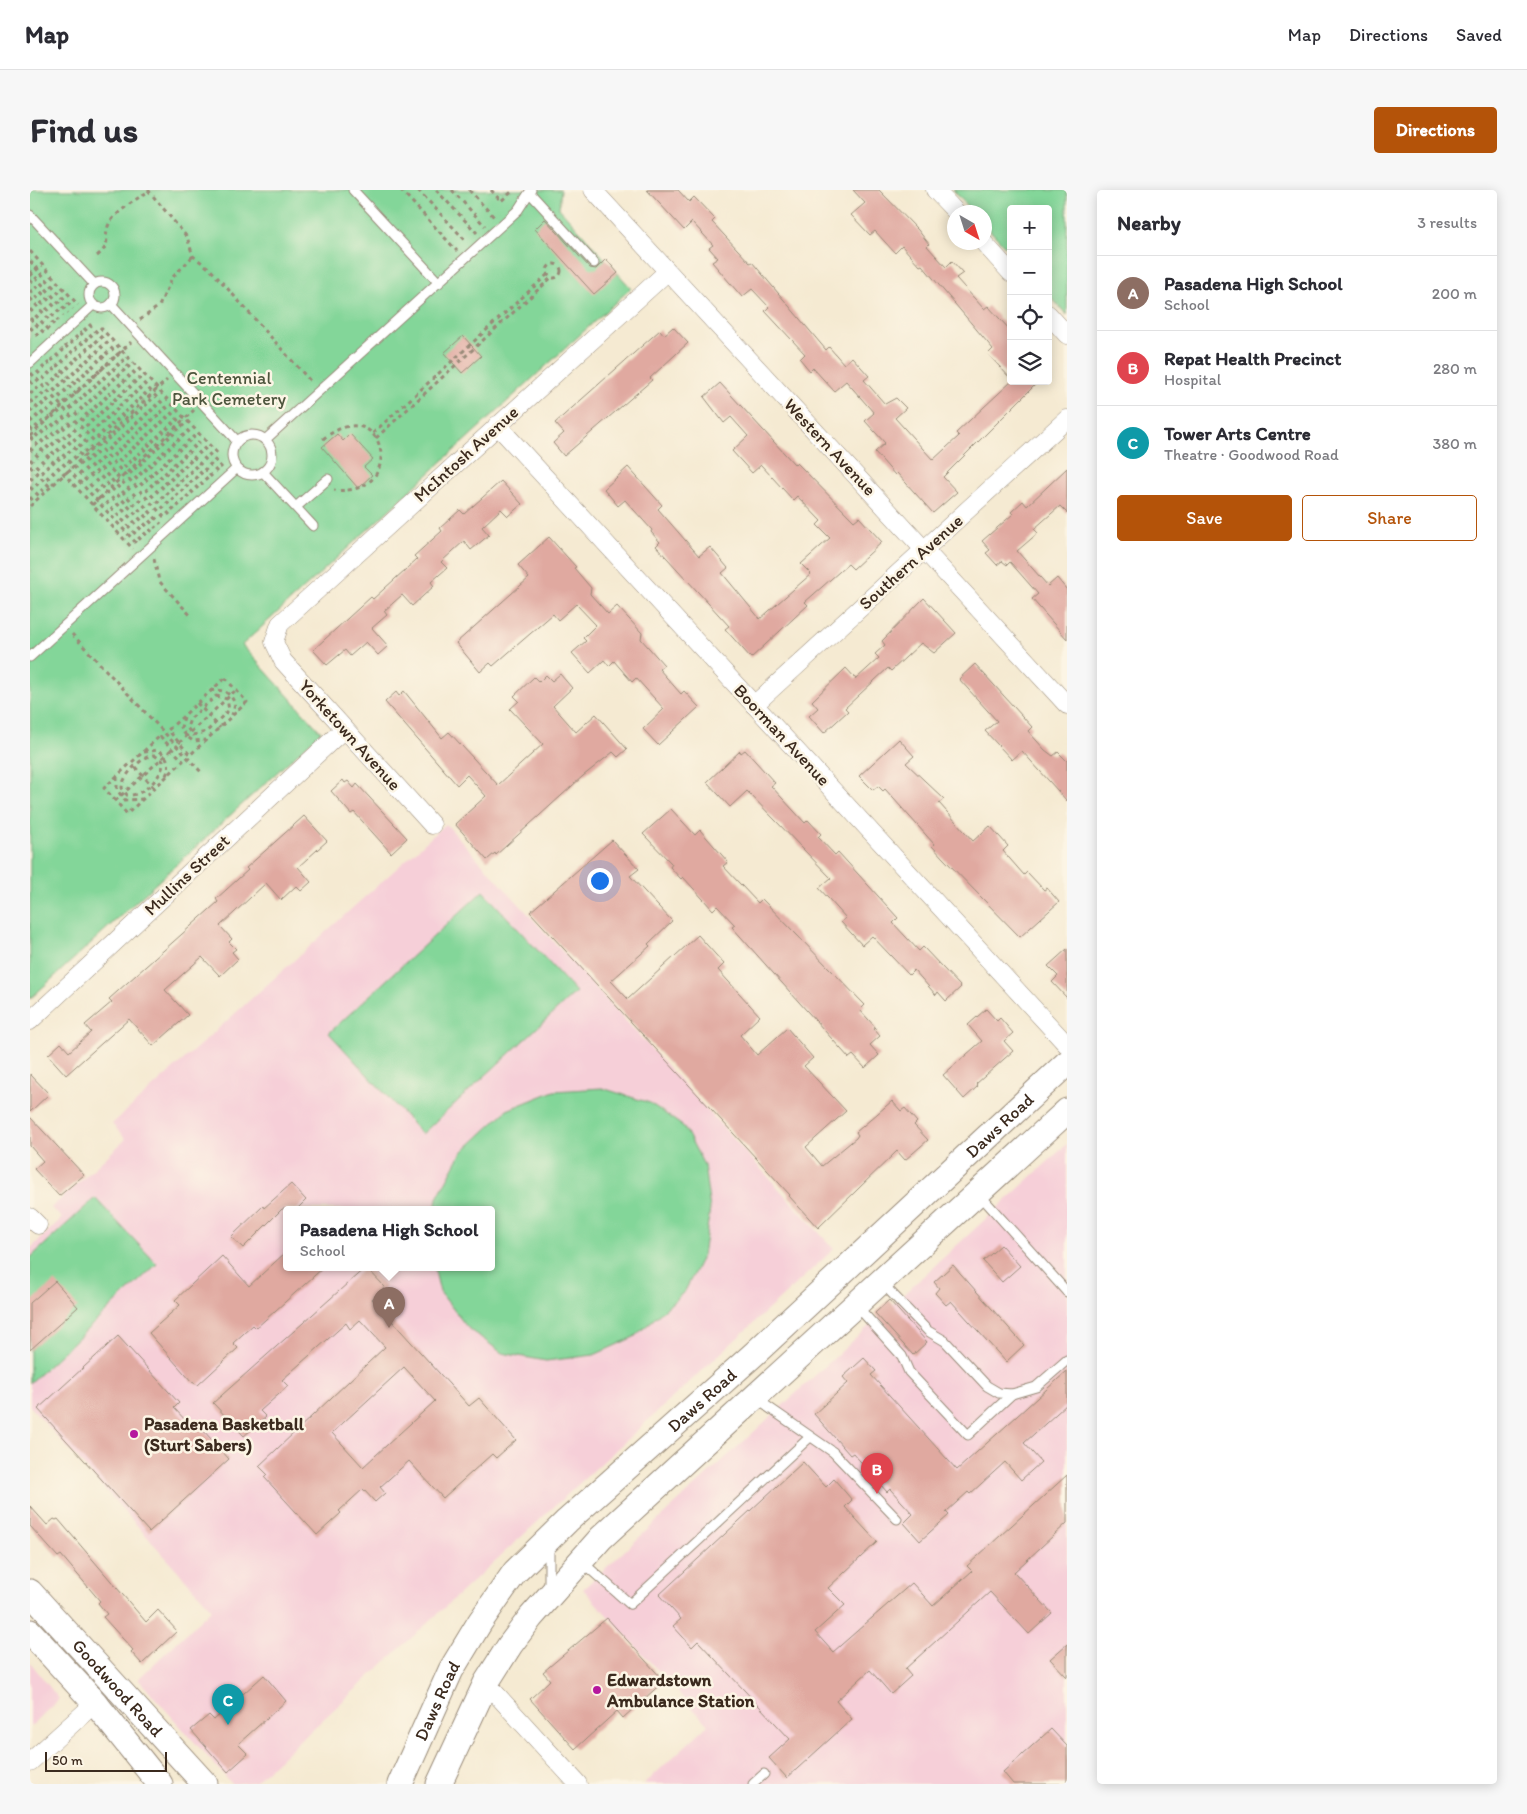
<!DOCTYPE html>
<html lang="en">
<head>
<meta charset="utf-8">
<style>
	:root { --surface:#fff; --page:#f7f7f7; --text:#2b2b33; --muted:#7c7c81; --line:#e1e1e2; --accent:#b45309 }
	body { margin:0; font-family:Itim,sans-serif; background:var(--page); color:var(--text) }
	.controls { position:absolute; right:15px; top:15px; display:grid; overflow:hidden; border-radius:5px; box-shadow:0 2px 12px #0003 }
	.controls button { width:45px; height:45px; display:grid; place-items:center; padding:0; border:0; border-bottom:1px solid var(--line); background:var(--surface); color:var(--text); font:25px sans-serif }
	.compass { position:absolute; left:917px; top:15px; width:45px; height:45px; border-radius:50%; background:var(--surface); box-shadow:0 2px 12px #0003; rotate:141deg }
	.scale { position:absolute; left:15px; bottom:12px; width:122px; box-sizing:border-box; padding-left:5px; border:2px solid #3b2a1e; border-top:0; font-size:14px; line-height:18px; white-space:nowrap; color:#3b2a1e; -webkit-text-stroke:4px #fcf5e5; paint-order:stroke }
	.you { position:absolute; left:569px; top:690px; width:18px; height:18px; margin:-12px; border:4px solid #fff; border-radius:50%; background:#1a73e8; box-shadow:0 0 0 8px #1a73e833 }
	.badge { display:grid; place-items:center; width:32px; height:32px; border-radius:50%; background:var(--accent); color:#fff; font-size:16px; font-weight:700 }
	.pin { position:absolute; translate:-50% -41px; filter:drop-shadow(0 1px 2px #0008) }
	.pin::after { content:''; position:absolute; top:26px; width:18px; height:15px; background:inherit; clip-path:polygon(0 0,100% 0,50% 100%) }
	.popup { position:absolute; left:253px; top:1016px; width:212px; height:65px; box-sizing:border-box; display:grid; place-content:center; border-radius:5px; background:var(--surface); filter:drop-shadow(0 1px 4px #0005); font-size:16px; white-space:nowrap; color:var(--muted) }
	.popup b { font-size:19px; color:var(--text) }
	.popup::after { content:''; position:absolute; left:50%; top:100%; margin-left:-10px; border:10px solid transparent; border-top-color:var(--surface) }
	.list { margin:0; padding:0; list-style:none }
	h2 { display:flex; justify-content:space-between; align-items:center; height:65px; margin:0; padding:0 20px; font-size:21px }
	h2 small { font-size:16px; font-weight:400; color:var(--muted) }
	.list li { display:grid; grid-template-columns:32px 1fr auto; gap:15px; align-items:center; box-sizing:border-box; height:75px; padding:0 20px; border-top:1px solid var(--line) }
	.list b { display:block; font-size:19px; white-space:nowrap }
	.list p { margin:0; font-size:16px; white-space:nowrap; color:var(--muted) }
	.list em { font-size:16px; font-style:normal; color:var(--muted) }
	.actions { display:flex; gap:10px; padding:15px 20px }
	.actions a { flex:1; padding:11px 0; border:1px solid var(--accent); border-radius:5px; text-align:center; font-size:18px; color:var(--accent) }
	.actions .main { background:var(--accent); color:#fff }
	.icon { flex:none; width:28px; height:28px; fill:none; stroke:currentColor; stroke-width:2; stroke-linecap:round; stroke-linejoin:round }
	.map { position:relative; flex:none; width:1037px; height:1594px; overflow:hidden; border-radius:5px }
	header { display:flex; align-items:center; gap:30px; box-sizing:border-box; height:70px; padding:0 25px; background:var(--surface); border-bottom:1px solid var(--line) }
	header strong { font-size:24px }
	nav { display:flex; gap:28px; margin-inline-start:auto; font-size:18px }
	.intro { display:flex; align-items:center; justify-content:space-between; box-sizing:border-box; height:120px; padding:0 30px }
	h1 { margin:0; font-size:35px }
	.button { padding:12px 22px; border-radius:5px; background:var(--accent); color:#fff; font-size:18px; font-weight:700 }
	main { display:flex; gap:30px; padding:0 30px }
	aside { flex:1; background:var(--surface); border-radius:5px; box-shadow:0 2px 12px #0003 }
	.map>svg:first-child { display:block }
</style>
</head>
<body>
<header>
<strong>Map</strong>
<nav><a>Map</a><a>Directions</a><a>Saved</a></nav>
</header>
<div class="intro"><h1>Find us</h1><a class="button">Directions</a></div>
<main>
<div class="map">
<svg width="1037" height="1594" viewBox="0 0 1037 1594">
	<rect width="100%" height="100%" fill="#fcf5e5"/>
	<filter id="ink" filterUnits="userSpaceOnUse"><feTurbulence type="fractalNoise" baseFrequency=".02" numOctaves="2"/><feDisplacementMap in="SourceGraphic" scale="10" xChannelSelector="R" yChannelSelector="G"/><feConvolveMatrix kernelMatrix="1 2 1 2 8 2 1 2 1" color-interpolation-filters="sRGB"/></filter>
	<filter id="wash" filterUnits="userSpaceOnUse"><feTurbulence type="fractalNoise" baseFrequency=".0096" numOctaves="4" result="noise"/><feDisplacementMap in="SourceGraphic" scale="20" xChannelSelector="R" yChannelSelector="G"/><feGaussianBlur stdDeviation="1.12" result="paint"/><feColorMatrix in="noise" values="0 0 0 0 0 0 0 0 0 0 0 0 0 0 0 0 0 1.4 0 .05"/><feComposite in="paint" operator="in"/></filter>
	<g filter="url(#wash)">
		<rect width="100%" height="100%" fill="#f5ead2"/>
		<!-- built -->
		<g fill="#f6cfd8" fill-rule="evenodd">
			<path d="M 416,634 L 804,1059 L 225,1592 L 202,1594 L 108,1489 L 182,1419 L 0,1216 L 0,1059 L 32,1028 L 21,1018 L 96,949 L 82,934 ZM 256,1019 L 462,1019 L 462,1077 L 256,1077 Z"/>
			<polygon points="1037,954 1037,1594 614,1594 678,1535 553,1399"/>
			<polygon points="0,1472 29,1509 0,1537"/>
		</g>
		<!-- green -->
		<g fill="#83d699" stroke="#5f805c">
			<polygon points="0,0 531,0 529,18 601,98 212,455 291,542 0,809"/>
			<polygon points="923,0 1037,0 1037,125 1018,104 1018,19 981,19 981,63 955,35 954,22 943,22"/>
			<polygon points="453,701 546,802 392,944 299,843"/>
			<polygon points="572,898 620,913 654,937 674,975 680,1019 673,1065 655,1101 604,1147 564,1165 516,1171 472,1163 437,1137 410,1102 404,1077 462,1077 462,1019 405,1019 407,1008 432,962 477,920 524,901"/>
			<polygon points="65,1008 127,1074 0,1193 0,1068"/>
		</g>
		<g id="blocks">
			<!-- building -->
			<g fill="#e0a9a0" fill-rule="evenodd">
				<polygon points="617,0 648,0 659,12 664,7 685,29 682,32 720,73 722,72 796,160 799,157 814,174 822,167 839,186 834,190 855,214 866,208 876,218 865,228 903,270 929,246 926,243 982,191 1009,191 913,287 927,302 903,323 867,283 865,285 845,262 855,253 835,231 844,223 816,191 804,201 783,178 780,181 770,169 775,164 735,121 739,117 722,99 712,107 682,72 688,68 679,58 683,55 662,32 654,40"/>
				<polygon points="823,0 849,0 888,40 899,54 897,56 916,77 922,71 933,83 926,88 954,119 958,116 981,141 981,189 958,164 963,159 892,75 890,76 872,56 865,63 845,41 840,45 821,25 835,13"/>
				<polygon points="515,29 560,78 566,79 576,69 588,83 564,104 505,39"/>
				<polygon points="643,137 658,153 620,188 622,190 534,266 523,253 534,243 525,233 630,140 634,145"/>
				<polygon points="433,146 451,166 432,183 414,163"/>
				<polygon points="690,193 765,275 767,273 824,331 829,327 852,352 823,379 818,374 775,412 778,415 721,468 695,439 699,436 626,356 630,352 621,342 622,340 595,310 588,316 574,299 598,277 632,315 628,319 669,366 680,357 698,378 692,383 730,429 781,384 771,374 800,348 787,335 791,331 767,306 763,310 731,275 722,283 702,261 718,246 701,227 694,233 674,207"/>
				<polygon points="307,244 313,251 320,244 343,269 334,277 342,285 328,298 292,257"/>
				<polygon points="1037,278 1037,323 1030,316 1004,339 1008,343 987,361 1018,396 1027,388 1037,400 1037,449 1002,409 1008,404 980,372 977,375 972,371 967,375 956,363 960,360 952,351 983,324 981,322 993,311 997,316"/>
				<polygon points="471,291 492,314 478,326 471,319 452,337 459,345 441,360 434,351 411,372 417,378 401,392 404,396 382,416 372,405 354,421 357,425 342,438 358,456 348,465 336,452 320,466 315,460 297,475 283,460 341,407 343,409 387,369 384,366 412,341 410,338 430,320 434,324"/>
				<polygon points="519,347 546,377 544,378 561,398 560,404 578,424 587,416 612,443 611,449 634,475 629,479 651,504 654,501 669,517 628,555 613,539 634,519 606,488 602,492 584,471 579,476 574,470 560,483 542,463 556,451 553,448 566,435 546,414 528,430 523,424 463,476 460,473 450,482 426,453 499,388 488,375"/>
				<polygon points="894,408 926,443 904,463 891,453 861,481 858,478 815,518 818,521 794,543 779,526 788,518 782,511 816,478 826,489 849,468 845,464 855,455 852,451"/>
				<polygon points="945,474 1002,537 998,541 1015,560 1023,566 1028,562 1037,571 1037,611 992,561 982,570 955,541 967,531 929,489"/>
				<polygon points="530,484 542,498 523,516 546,542 566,524 597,559 588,567 583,562 553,586 466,665 465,663 457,670 425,634 456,606 437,585 427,595 355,512 366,502 369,506 374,501 412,548 419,542 468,595 513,554 480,519 489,511 484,506 504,487 509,492 516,485 522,491"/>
				<polygon points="869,549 884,566 876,573 914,609 909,613 943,651 960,636 978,656 973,661 994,685 997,682 1014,700 1017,698 1029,712 990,747 913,668 902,656 904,654 855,599 853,601 848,596 843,600 829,586"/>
				<polygon points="715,560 745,593 741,596 775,633 778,630 791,644 788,647 805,665 808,662 868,728 863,733 889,761 893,757 931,797 916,811 908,802 906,805 884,780 879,785 842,746 832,755 811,732 816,728 789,698 801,688 717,601 700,617 677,592 710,561 711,563"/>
				<polygon points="313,590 315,593 318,591 324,598 327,594 377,648 361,663 324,622 321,624 301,601"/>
				<polygon points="641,619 665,645 670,640 698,672 693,676 728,713 732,709 835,815 830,820 846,838 844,839 850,846 840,855 849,865 835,878 823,865 819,868 702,737 705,735 687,716 683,720 653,687 651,689 640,677 642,674 613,644"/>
				<polygon points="274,626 297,651 268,677 281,692 271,701 266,696 251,710 236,693 190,736 202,749 199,752 206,759 202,762 208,769 190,786 172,767 135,800 158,825 123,856 99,829 36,885 18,865 31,853 39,862 61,842 55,835 82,812 79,809 188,712 186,709 218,680 216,678"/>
				<polygon points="582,650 609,679 600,686 642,731 618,754 620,756 581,791 598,809 668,745 694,774 688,780 730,826 710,845 727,865 757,838 783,868 774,876 816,921 776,957 792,976 826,948 828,945 826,942 862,911 871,921 875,918 887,932 884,935 898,950 875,970 867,961 788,1038 759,1006 760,1005 500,722"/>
				<polygon points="1037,759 1037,808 1022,792 1028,786 1018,776"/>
				<polygon points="956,819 967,831 970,828 983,843 974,851 983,861 946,894 948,896 934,909 913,885 952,851 938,835"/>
				<polygon points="0,884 19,904 0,922"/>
				<polygon points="0,927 54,985 29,1006 4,979 13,971 0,956"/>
				<polygon points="261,994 276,1010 267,1019 252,1019 213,1058 201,1047 233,1016 234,1018"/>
				<polygon points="971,1055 990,1076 972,1092 953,1071"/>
				<polygon points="256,1062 256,1077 294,1077 226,1138 223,1135 203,1153 208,1158 168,1195 162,1192 119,1143 150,1115 145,1110 192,1066 219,1096"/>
				<polygon points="923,1075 994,1155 976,1172 921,1111 916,1115 905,1103 909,1098 904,1092"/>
				<path d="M 336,1077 L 355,1097 L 342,1109 L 439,1216 L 449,1208 L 486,1250 L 466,1268 L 462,1264 L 413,1308 L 379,1271 L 350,1297 L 355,1303 L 345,1312 L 333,1299 L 309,1321 L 311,1323 L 287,1345 L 234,1287 L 237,1284 L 229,1276 L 355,1157 L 330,1130 L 320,1139 L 316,1133 L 252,1190 L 258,1196 L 230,1221 L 236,1227 L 214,1246 L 183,1213 ZM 374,1177 L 405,1211 L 333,1277 L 302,1243 Z"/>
				<polygon points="25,1091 48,1117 0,1160 0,1113"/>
				<polygon points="859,1110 897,1152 883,1165 845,1123"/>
				<polygon points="88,1146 149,1213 144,1218 159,1234 164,1230 199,1269 119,1342 8,1219"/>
				<polygon points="834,1168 846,1181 841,1185 927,1280 1037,1181 1037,1214 994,1253 1011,1272 991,1290 975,1272 940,1304 938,1302 916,1322 919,1325 890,1351 874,1333 883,1324 860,1299 857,1302 823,1263 820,1265 784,1224 818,1193 813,1187"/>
				<polygon points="773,1272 796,1297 804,1289 822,1310 815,1317 847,1352 798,1398 815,1415 785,1442 803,1462 882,1393 903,1416 942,1381 937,1376 1037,1285 1037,1333 984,1382 1022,1423 999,1444 960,1402 875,1479 881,1486 861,1504 840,1480 806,1511 822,1529 757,1588 739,1568 760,1549 668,1451 662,1457 643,1436 651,1429 629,1405"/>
				<polygon points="0,1316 17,1335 24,1329 26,1330 28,1329 116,1432 128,1420 147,1441 112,1474 101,1462 103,1460 73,1427 77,1424 68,1413 70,1411 31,1365 28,1367 0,1336"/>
				<polygon points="577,1428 634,1491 593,1528 587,1521 545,1559 500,1509 520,1490 513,1482"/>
				<polygon points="1037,1454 1037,1487 1020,1469"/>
				<polygon points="234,1485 256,1511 208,1554 218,1564 198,1582 161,1540 179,1525 184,1530"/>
				<polygon points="1021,1539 1037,1556 1037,1594 983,1594 973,1582"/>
			</g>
		</g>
	</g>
	<g filter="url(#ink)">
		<use href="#blocks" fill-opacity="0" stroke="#988a78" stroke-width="1"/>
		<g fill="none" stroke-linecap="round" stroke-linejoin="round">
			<!-- service casing -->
			<g stroke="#988a78" stroke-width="11">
				<g id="service">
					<polyline points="323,0 409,93"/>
					<polyline points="500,3 564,73"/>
					<polyline points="0,25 64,94"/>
					<circle cx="72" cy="105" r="13"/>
					<polyline points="81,114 207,251"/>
					<polyline points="0,173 63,115"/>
					<circle cx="222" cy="265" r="20"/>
					<polyline points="235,250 488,20 501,0"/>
					<polyline points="233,282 283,336"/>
					<polyline points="266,317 298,289"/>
					<polyline points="0,467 206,279"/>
					<polyline points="949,1004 1037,1102"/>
					<polyline points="851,1092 898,1141 915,1151 957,1196 969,1203 982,1204 1006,1197 1037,1170"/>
					<polyline points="826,1115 872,1166 879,1182 938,1245 982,1204"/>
					<polyline points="725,1208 803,1262 867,1329"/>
					<polyline points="552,1372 600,1414 780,1247"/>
					<polyline points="519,1399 519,1355"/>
					<polyline points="723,1594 734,1584"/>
				</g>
			</g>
			<!-- minor casing -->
			<g stroke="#988a78" stroke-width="19">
				<g id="minor">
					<polyline points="563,0 1037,515"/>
					<polyline points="905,0 926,22"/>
					<polyline points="953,52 981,83"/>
					<polyline points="1018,124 1037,145"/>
					<polyline points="467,235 1037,855"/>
					<polyline points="724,515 1037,229"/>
					<polyline points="402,635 253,471 244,452 250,434 637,82"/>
					<polyline points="0,831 314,539"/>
					<polyline points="0,1027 8,1035"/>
					<polyline points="456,1493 548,1594"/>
					<polyline points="0,1572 65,1513"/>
				</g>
			</g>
			<!-- secondary casing -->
			<g stroke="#988a78" stroke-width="27">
				<g id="secondary">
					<path id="s1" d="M 0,1402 L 175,1594"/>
					<polyline points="0,1442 65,1513 130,1594"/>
					<path id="s2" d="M 370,1594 L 421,1480 L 450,1432 L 485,1382 L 537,1331 L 724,1164 L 1037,873"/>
					<polyline points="409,1594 456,1493 480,1455 501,1427 571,1348 1037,921"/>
				</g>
			</g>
			<!-- path -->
			<g stroke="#988a78" stroke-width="3" stroke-dasharray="4 4" stroke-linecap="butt">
				<polyline points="118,0 157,47 163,66 180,79 282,193"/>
				<polyline points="371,0 427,61"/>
				<polyline points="388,0 437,52"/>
				<polyline points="406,0 447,43"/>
				<polyline points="422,0 455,36"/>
				<polyline points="439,0 464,27"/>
				<polyline points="461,0 471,11 484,0"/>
				<polyline points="0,61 48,115"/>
				<path d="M 67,66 C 84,52 72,48 79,34 C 83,25 108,7 118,2"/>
				<polyline points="0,71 43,119"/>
				<circle cx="524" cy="81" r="7"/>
				<polyline points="0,81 38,123"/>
				<polyline points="0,86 12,75"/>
				<polyline points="0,90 33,126"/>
				<polyline points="0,100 28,131"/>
				<polyline points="0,108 25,136"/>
				<polyline points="0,119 20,141"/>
				<polyline points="0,128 15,144"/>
				<polyline points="110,130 129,116 142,88 163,66"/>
				<polyline points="59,134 192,278"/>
				<polyline points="0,137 10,148"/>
				<polyline points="70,137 187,263"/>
				<polyline points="54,138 187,282"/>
				<polyline points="50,142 182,287"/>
				<polyline points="45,146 178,291"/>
				<polyline points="40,151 173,295"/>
				<polyline points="35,155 168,299"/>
				<polyline points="31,159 164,304"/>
				<polyline points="26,164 159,308"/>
				<polyline points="21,168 154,312"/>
				<polyline points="17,172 150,317"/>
				<polyline points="12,176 145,321"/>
				<polyline points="7,181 140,325"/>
				<polyline points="1,183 136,329"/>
				<polyline points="0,191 131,334"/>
				<polyline points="0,201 126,338"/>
				<polyline points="0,210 122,342"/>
				<polyline points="0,219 117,346"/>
				<polyline points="0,229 112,351"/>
				<polyline points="0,238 108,355"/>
				<polyline points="343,243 518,84"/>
				<polyline points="0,246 101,152"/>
				<polyline points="0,247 103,359"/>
				<polyline points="346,248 522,87"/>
				<path d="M 293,249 C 356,199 379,308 304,300"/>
				<polyline points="0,258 29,289"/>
				<polyline points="0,269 24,294"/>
				<polyline points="0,276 20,297"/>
				<polyline points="0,287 15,303"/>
				<polyline points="0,297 10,307"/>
				<polyline points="0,307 4,312"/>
				<polyline points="62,315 164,220"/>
				<polyline points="0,316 137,190"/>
				<polyline points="124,369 129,391 162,427"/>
				<polyline points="42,444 172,583"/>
				<polygon points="195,488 217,512 160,565 138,540"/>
				<path d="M 180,501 C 192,498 202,503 205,515 L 202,525"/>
				<polygon points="186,506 197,509 199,520 176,542 163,545 157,538 160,529"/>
				<polyline points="167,513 190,538"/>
				<polyline points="154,527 151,537 156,546 163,551 176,550"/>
				<polygon points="130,546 153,571 97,624 74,598"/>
				<polyline points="149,553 206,500"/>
				<path d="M 114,562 L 128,560 C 138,566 142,576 135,587"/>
				<path d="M 124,565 L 133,571 C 135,585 111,608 97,605 L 92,598 C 92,586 112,566 124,565 Z"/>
				<polyline points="105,577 125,599"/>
				<polyline points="87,587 87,600 95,610 112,609"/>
				<polyline points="85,611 142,559"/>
			</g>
			<!-- service -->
			<use href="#service" stroke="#fff" stroke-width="9"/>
			<!-- minor -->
			<use href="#minor" stroke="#fff" stroke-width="18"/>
			<!-- secondary -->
			<use href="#secondary" stroke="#fff" stroke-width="25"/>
		</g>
	</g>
	<!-- markers -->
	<g fill="#b5179e" stroke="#fcf5e5" stroke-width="2">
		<circle cx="104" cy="1244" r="5"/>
		<circle cx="567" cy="1500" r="5"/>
	</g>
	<g text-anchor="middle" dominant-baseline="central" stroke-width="5" stroke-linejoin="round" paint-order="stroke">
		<!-- park labels -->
		<g font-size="18" fill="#4d553d" stroke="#fcf5e5">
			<text x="199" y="188">Centennial<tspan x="199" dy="21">Park Cemetery</tspan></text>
		</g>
		<!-- street labels -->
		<g font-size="18" fill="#3b2a1e" stroke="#fcf5e5">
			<text transform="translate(800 257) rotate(47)">Western Avenue</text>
			<text transform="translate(436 264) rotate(-42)">McIntosh Avenue</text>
			<text transform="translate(881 372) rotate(-42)">Southern Avenue</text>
			<text transform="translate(320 545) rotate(48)">Yorketown Avenue</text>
			<text transform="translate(752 545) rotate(47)">Boorman Avenue</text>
			<text transform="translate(157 685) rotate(-43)">Mullins Street</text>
			<text stroke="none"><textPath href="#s2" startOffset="901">Daws Road</textPath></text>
			<text stroke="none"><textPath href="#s2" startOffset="496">Daws Road</textPath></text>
			<text stroke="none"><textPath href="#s1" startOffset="130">Goodwood Road</textPath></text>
			<text stroke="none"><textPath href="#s2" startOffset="91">Daws Road</textPath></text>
		</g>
		<!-- poi labels -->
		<g font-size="18" font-weight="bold" fill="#3b2a1e" stroke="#fcf5e5" text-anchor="start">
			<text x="114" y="1234">Pasadena Basketball<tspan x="114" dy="21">(Sturt Sabers)</tspan></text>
			<text x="577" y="1490">Edwardstown<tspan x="577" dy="21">Ambulance Station</tspan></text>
		</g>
	</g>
</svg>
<div class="controls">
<button>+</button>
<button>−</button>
<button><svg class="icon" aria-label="locate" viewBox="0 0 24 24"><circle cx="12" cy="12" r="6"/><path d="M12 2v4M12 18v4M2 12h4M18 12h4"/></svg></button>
<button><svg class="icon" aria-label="layers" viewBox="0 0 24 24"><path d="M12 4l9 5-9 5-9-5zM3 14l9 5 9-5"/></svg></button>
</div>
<svg class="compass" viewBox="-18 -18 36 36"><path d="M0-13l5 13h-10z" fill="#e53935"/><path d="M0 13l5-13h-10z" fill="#7c7c81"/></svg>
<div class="scale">50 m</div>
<div class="you"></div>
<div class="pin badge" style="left:359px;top:1138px;background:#8d6e63">A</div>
<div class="popup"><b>Pasadena High School</b>School</div>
<div class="pin badge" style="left:847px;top:1304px;background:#e0444e">B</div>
<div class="pin badge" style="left:198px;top:1535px;background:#0f9aa8">C</div>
</div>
<aside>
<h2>Nearby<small>3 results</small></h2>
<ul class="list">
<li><span class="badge" style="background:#8d6e63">A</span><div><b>Pasadena High School</b><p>School</p></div><em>200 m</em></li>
<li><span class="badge" style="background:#e0444e">B</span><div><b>Repat Health Precinct</b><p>Hospital</p></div><em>280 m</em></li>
<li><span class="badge" style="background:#0f9aa8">C</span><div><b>Tower Arts Centre</b><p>Theatre · Goodwood Road</p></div><em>380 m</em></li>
</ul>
<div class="actions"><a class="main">Save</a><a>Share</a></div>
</aside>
</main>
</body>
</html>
